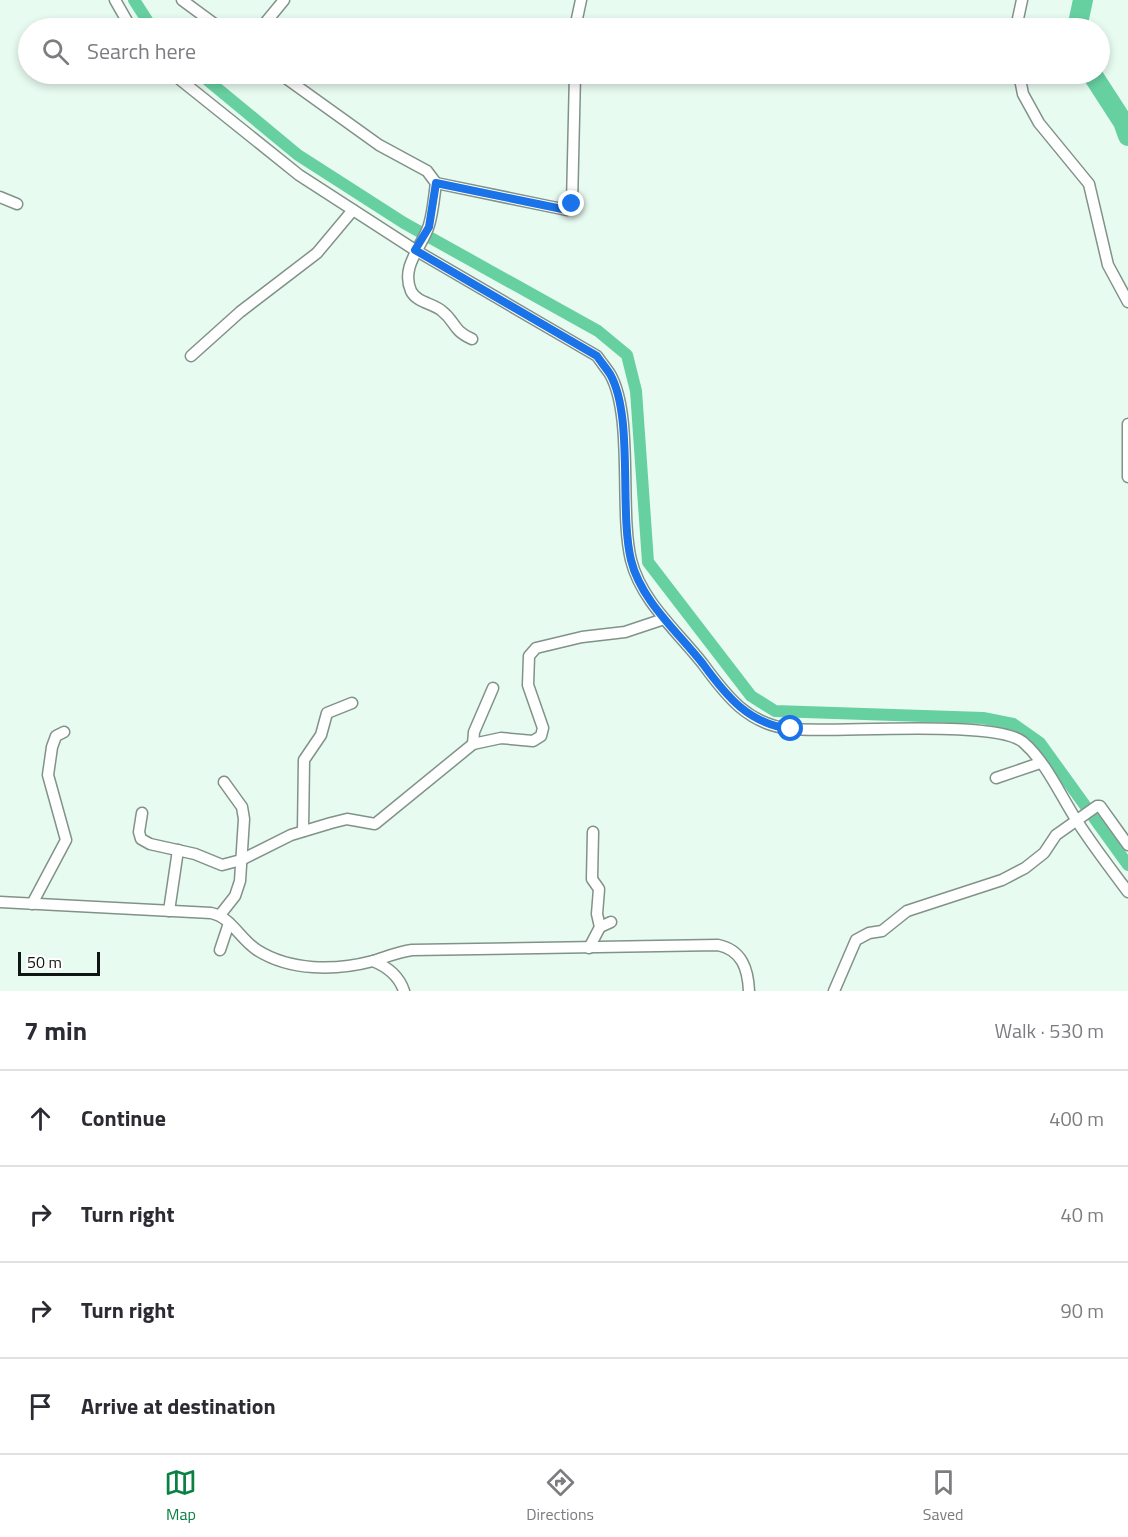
<!DOCTYPE html>
<html lang="en">
<head>
<meta charset="utf-8">
<style>
	:root { --surface:#fff; --page:#f7f7f7; --text:#2b2b33; --muted:#7c7c81; --line:#e1e1e2; --accent:#0b8043 }
	body { margin:0; font-family:"Titillium Web",sans-serif; background:var(--page); color:var(--text) }
	.scale { position:absolute; left:18px; bottom:15px; width:82px; box-sizing:border-box; padding-left:6px; border:3px solid #0f1512; border-top:0; font-size:16px; line-height:21px; white-space:nowrap; color:#0f1512; -webkit-text-stroke:4px #fff; paint-order:stroke }
	.stop { position:absolute; width:18px; height:18px; margin:-14px; border:4px solid #1a73e8; border-radius:50%; background:#fff }
	.stop.end { background:#1a73e8; border-color:#fff; box-shadow:0 2px 6px #0008 }
	.list { margin:0; padding:0; list-style:none }
	h2 { display:flex; justify-content:space-between; align-items:center; height:78px; margin:0; padding:0 24px; font-size:26px }
	h2 small { font-size:20px; font-weight:400; color:var(--muted) }
	.list li { display:grid; grid-template-columns:39px 1fr auto; gap:18px; align-items:center; box-sizing:border-box; height:96px; padding:0 24px; border-top:2px solid var(--line) }
	.list b { display:block; font-size:22px; white-space:nowrap }
	.list em { font-size:20px; font-style:normal; color:var(--muted) }
	.icon { flex:none; width:33px; height:33px; fill:none; stroke:currentColor; stroke-width:2; stroke-linecap:round; stroke-linejoin:round }
	.map { position:relative; flex:none; width:1128px; height:991px; overflow:hidden }
	.search { position:absolute; background:var(--surface); box-shadow:0 3px 9px #0003; left:18px; right:18px; top:18px; height:66px; display:flex; align-items:center; gap:15px; box-sizing:border-box; padding:0 21px; border-radius:33px; color:var(--muted); font-size:22px }
	.sheet { height:462px; background:var(--surface) }
	nav { display:flex; justify-content:space-around; align-items:center; box-sizing:border-box; height:84px; border-top:2px solid var(--line); background:var(--surface); font-size:16px; color:var(--muted) }
	nav a { display:grid; justify-items:center; gap:3px }
	nav .on { color:var(--accent) }
	.map>svg:first-child { display:block }
</style>
</head>
<body>
<div class="map">
<svg width="1128" height="991" viewBox="0 0 1128 991">
	<rect width="100%" height="100%" fill="#e8fbf1"/>
	<g fill="none" stroke-linecap="round" stroke-linejoin="round">
		<!-- canal -->
		<g stroke="#67d0a1" stroke-width="12">
			<polyline points="134,0 152,28"/>
			<polyline points="200,74 298,155 404,223 598,331 627,355 636,391 648,562 751,696 775,711 983,718 1013,724 1040,743 1128,865"/>
		</g>
		<!-- river -->
		<g stroke="#67d0a1" stroke-width="20">
			<polyline points="1077,28 1083,0"/>
			<polyline points="1092,74 1123,122 1128,136"/>
		</g>
		<!-- minor casing -->
		<g stroke="#819289" stroke-width="13">
			<g id="minor">
				<polyline points="115,0 131,28"/>
				<polyline points="182,0 220,28"/>
				<polyline points="261,28 284,0"/>
				<polyline points="575,28 581,0"/>
				<polyline points="1016,28 1022,0"/>
				<path d="M 173,74 L 299,175 L 415,250 L 597,356 C 601,362 606,368 610,374 C 634,416 619,510 631,560 C 641,601 678,632 703,664 C 727,697 749,725 791,729 C 836,733 996,719 1023,742 C 1047,763 1060,795 1077,821 C 1093,846 1111,869 1128,892"/>
				<polyline points="280,74 379,145 427,171 436,183 567,210 572,204 575,74"/>
				<polyline points="1019,74 1023,94 1039,123 1089,184 1108,265 1128,302"/>
				<path d="M 436,183 C 434,197 433,212 429,225 C 423,246 400,266 411,291 C 417,303 433,303 442,311 C 456,322 452,330 472,339"/>
				<polyline points="0,197 17,204"/>
				<polyline points="191,356 240,312 317,253 353,210"/>
				<polyline points="1128,424 1128,477"/>
				<polyline points="473,744 474,732 493,688"/>
				<polyline points="996,778 1040,763"/>
				<polyline points="142,813 139,832 141,839 150,844 195,854 222,865 241,860 291,835 331,823 347,819 375,824 473,744 501,738 533,741 541,736 543,728 528,685 529,656 536,648 582,637 625,632 664,619"/>
				<polyline points="303,831 304,760 321,735 327,713 352,703"/>
				<path d="M 0,902 L 211,913 C 231,917 240,939 257,950 C 290,971 335,971 373,961 C 386,957 398,952 412,950 L 718,945 C 742,950 748,969 749,991"/>
				<polyline points="32,904 66,840 48,775 52,747 56,736 64,732"/>
				<polyline points="169,911 178,850"/>
				<polyline points="220,915 235,896 240,881 244,819 242,807 224,782"/>
				<polyline points="600,927 611,922"/>
				<polyline points="589,948 600,927 597,914 599,889 592,879 593,832"/>
				<polyline points="220,950 229,923"/>
				<path d="M 373,961 C 388,967 399,976 404,991"/>
				<polyline points="834,991 856,940 869,933 882,931 907,911 1002,880 1025,868 1044,853 1056,835 1097,806 1100,806 1128,845"/>
			</g>
		</g>
		<!-- minor -->
		<use href="#minor" stroke="#fff" stroke-width="10"/>
	</g>
	<g fill="none" stroke-linecap="round" stroke-linejoin="round">
		<!-- route -->
		<path stroke="#1a73e8" stroke-width="8" d="M 572,204 L 567,210 L 436,183 L 429,227 L 415,250 L 597,356 C 601,362 606,368 610,374 C 634,416 619,510 631,560 C 641,601 678,632 703,664 C 727,697 749,724 791,729"/>
	</g>
</svg>
<div class="scale">50 m</div>
<div class="stop" style="left:791px;top:729px"></div>
<div class="stop end" style="left:572px;top:204px"></div>
<div class="search"><svg class="icon" aria-label="search" viewBox="0 0 24 24"><circle cx="10" cy="10" r="6"/><path d="M15 15l6 6"/></svg>Search here</div>
</div>
<section class="sheet">
<h2>7 min<small>Walk · 530 m</small></h2>
<ul class="list">
<li><svg class="icon" aria-label="ahead" viewBox="0 0 24 24"><path d="M12 20V5M6 11l6-6 6 6"/></svg><div><b>Continue</b></div><em>400 m</em></li>
<li><svg class="icon" aria-label="right" viewBox="0 0 24 24"><path d="M7 20v-9h11M14 6l5 5-5 5"/></svg><div><b>Turn right</b></div><em>40 m</em></li>
<li><svg class="icon" aria-label="right" viewBox="0 0 24 24"><path d="M7 20v-9h11M14 6l5 5-5 5"/></svg><div><b>Turn right</b></div><em>90 m</em></li>
<li><svg class="icon" aria-label="arrive" viewBox="0 0 24 24"><path d="M6 21V4h12l-3 4 3 4H6"/></svg><div><b>Arrive at destination</b></div></li>
</ul>
</section>
<nav>
<a class="on"><svg class="icon" aria-label="map" viewBox="0 0 24 24"><path d="M3 6l6-2 6 2 6-2v14l-6 2-6-2-6 2zM9 4v14M15 6v14"/></svg>Map</a>
<a><svg class="icon" aria-label="directions" viewBox="0 0 24 24"><path d="M12 3l9 9-9 9-9-9zM9 14v-3h6M13 9l2 2-2 2"/></svg>Directions</a>
<a><svg class="icon" aria-label="saved" viewBox="0 0 24 24"><path d="M7 4h10v16l-5-4-5 4z"/></svg>Saved</a>
</nav>
</body>
</html>
